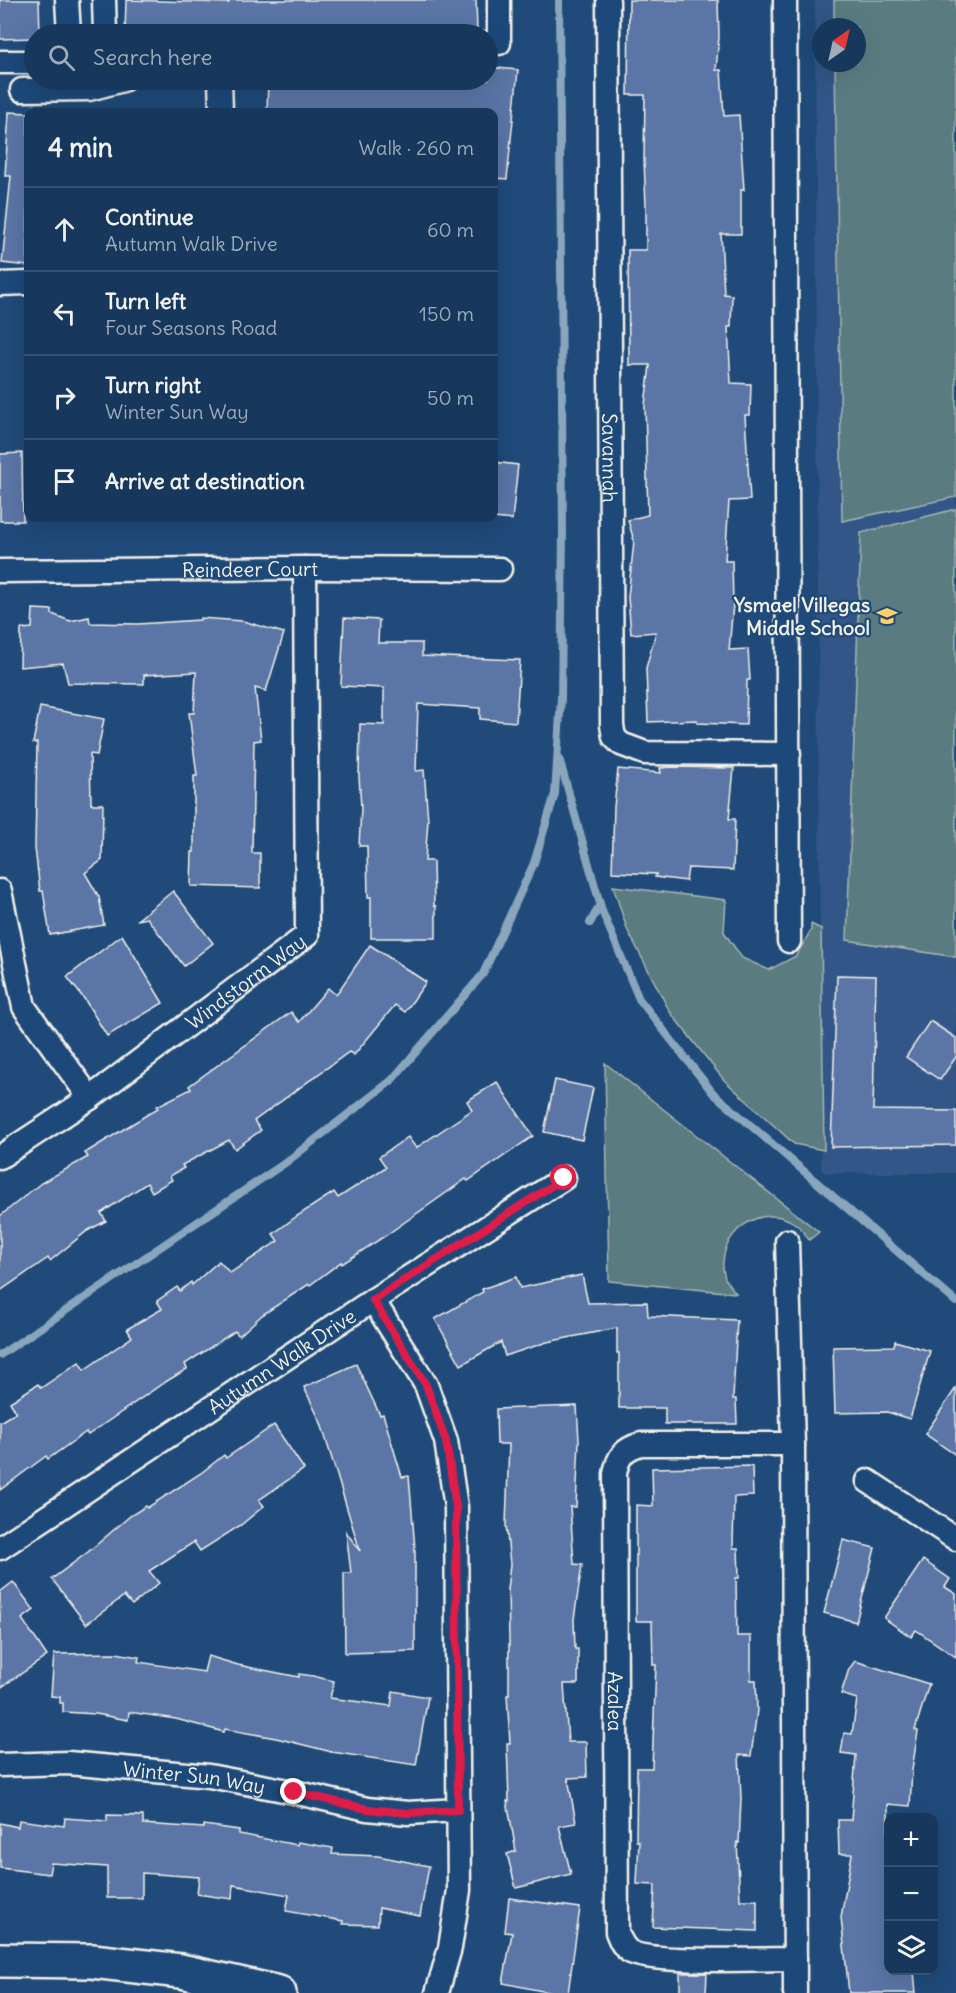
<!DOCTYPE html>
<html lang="en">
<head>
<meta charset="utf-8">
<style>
	:root { --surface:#17385c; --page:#203f62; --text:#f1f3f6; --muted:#9eacbb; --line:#365272 }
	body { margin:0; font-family:Delius,sans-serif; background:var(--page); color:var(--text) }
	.controls { position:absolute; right:18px; bottom:18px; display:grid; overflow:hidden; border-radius:12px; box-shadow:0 6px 24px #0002 }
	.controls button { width:54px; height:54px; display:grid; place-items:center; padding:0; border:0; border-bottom:2px solid var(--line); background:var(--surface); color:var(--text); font:30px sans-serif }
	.compass { position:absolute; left:812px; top:18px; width:54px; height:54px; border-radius:50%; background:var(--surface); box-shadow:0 6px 24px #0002; rotate:34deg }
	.stop { position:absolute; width:18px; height:18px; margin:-14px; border:4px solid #e11d48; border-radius:50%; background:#fff }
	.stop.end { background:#e11d48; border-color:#fff; box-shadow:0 2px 6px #0008 }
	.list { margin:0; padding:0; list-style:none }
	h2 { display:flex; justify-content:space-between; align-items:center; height:78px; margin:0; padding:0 24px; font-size:26px }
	h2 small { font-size:20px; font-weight:400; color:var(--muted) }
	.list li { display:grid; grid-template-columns:39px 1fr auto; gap:18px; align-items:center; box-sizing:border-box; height:84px; padding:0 24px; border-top:2px solid var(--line) }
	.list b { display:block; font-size:22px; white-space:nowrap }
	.list p { margin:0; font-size:20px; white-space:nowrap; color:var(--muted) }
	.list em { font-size:20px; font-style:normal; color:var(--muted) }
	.icon { flex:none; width:33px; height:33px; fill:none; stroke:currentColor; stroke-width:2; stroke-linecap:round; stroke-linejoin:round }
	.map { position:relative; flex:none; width:956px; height:1993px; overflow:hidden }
	.search { position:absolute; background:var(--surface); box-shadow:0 6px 24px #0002; left:24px; top:24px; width:474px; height:66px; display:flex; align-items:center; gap:15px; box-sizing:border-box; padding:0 21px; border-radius:33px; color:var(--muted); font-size:22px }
	.panel { position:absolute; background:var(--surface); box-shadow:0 6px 24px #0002; left:24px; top:108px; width:474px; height:414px; border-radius:12px }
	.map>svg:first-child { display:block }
</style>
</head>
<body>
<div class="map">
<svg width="956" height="1993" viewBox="0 0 956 1993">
	<rect width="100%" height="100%" fill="#1f4a7a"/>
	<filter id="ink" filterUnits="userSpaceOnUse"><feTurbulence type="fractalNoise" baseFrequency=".0167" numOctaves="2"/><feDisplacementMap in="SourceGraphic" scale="12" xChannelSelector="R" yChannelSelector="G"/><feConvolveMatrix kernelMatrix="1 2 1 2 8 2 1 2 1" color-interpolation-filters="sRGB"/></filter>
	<g filter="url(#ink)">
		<!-- built -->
		<path fill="#315787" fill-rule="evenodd" d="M 815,0 L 956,0 L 956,1173 L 825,1173 L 821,1170 ZM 821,27 L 857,27 L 857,63 L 821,63 Z"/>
		<!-- green -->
		<g fill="#5a7b80" stroke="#a7b6b4" stroke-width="1.5">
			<polygon points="834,0 956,0 956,497 842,521 835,63 857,63 857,27 834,27"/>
			<polygon points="956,509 956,957 847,940 861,533"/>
			<polygon points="613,886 726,900 724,932 742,958 769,970 796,956 811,930 811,924 821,929 824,1150 794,1144 724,1080 670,1012 627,929"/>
			<path d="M 605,1063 L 819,1232 L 809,1240 C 805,1235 802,1229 797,1225 C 762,1198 712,1236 725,1278 C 727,1283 732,1288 736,1293 L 609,1281 Z"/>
		</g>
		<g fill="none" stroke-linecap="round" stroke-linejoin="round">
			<!-- stream -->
			<g stroke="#89a6bc" stroke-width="8">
				<polyline points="559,758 602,911 639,999 713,1093 956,1302"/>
				<polyline points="590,923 600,905"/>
				<polyline points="0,1355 285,1163 391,1081 483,974 534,863 555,794 561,698 563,533 559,0"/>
			</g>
		</g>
		<!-- building -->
		<g fill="#5a75a6" stroke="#f4f1e8" stroke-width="1.5">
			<polygon points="0,0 39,0 40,34 34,34 34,38 0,39"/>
			<polygon points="126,0 229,3 229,0 476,0 477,31 345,33 215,32 215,34 125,34"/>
			<polygon points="629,0 718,0 719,37 716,70 721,70 724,116 739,115 744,190 741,190 741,234 721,234 724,294 732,295 731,327 728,327 731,383 751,384 750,415 745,415 750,500 729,501 725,561 732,561 733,604 729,650 748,649 750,680 747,680 746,725 697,723 697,720 648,722 646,668 656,632 631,634 628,597 634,541 628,520 648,515 645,405 650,365 629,365 628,250 646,250 646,205 644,161 645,95 628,95"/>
			<polygon points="488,67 518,70 507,179 494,178 494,112 267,112 268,80 488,80"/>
			<polygon points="9,112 28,113 28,266 2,263 11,176 5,176"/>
			<polygon points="22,453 23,521 0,521 0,454"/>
			<polygon points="494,462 518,465 512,520 494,518"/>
			<polygon points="33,609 52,610 52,614 70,621 89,617 90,623 138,624 200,620 200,618 243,621 284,633 266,691 255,688 261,740 254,741 252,853 260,853 260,888 191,886 192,852 194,852 194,776 197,776 189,713 194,713 196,672 144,675 144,684 68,683 63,663 20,667 21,629 32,628"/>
			<polygon points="344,618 379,620 378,643 422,643 422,656 520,660 516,722 480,719 480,708 418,704 416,771 424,770 428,820 425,861 433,861 434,906 436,906 436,938 371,938 371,897 368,897 367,846 359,846 361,808 359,776 360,724 384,725 384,688 341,686"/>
			<polygon points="40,707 104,719 97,755 90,754 91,804 103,804 102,860 85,873 99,897 104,925 50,935 43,891 40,891 35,848 37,743 33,743"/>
			<polygon points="672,767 734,768 729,819 735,819 733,870 688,868 686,881 655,877 656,874 612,872 614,807 618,769 661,773 660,768"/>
			<polygon points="173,891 213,943 184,966 147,918 137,920"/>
			<polygon points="122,935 163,1003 107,1036 85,1000 67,977"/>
			<polygon points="370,945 426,982 405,1012 395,1005 354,1055 349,1052 254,1121 261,1130 235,1149 229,1140 182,1165 184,1168 170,1176 172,1180 152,1192 147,1183 101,1213 106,1221 87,1231 50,1261 48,1258 0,1291 0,1216 41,1183 88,1157 85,1153 158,1108 157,1106 191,1089 189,1086 291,1012 299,1022 328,988 336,995"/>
			<polygon points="837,975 876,976 873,1110 956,1111 956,1145 831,1147"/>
			<polygon points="930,1021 956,1038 956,1057 940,1080 906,1057"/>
			<polygon points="555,1080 593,1088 582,1140 544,1132"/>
			<polygon points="497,1082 533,1136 468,1181 466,1179 385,1236 342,1264 341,1262 310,1285 309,1284 262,1315 239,1336 235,1331 185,1364 187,1369 162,1384 88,1435 86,1432 48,1459 46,1456 0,1490 0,1422 16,1412 10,1402 38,1384 41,1388 79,1362 84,1370 132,1337 127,1329 162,1309 157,1301 177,1287 180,1291 191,1282 192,1285 219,1261 230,1273 278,1241 273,1234 297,1216 334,1192 338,1198 386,1167 379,1157 408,1137 416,1148 472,1110 467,1101"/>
			<polygon points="582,1275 588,1303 647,1302 648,1316 737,1320 733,1399 736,1399 737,1424 665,1424 665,1408 619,1408 619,1353 617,1353 617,1328 547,1342 505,1356 501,1342 461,1365 435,1319 483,1292 482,1289 516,1277 520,1288"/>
			<polygon points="895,1341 930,1351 910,1419 887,1412 835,1413 833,1347 894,1346"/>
			<polygon points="356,1364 380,1415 383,1414 402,1477 409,1476 415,1549 415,1651 345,1653 344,1573 351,1573 346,1532 360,1551 321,1423 304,1387"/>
			<polygon points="956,1388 956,1455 925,1434"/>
			<polygon points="577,1406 579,1441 576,1507 570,1507 574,1564 582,1565 574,1619 575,1649 578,1649 578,1684 564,1684 568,1742 586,1742 587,1777 568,1778 576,1823 559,1826 571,1874 516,1888 507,1854 516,1851 507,1801 509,1801 507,1743 510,1743 507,1695 509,1695 509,1641 508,1590 507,1590 510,1564 506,1524 509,1444 497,1444 496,1409"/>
			<polygon points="274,1425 304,1469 259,1500 264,1506 241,1525 200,1551 194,1542 149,1571 159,1583 132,1605 124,1596 86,1624 52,1579 88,1552 130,1516 146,1506 147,1508 201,1473 224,1455 226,1458"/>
			<polygon points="752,1466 753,1496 734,1497 733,1548 738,1548 739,1578 736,1578 737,1636 751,1636 751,1680 756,1680 757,1710 751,1756 739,1755 741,1798 739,1843 737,1842 740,1900 757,1900 757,1931 653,1927 655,1885 637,1884 639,1841 636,1841 637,1768 652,1768 656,1665 653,1665 652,1621 636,1621 636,1505 653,1506 652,1468"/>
			<polygon points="843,1540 875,1548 856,1622 824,1613"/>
			<polygon points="923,1560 950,1579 945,1587 956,1594 956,1657 916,1630 911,1637 884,1618"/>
			<polygon points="13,1582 34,1610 22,1619 47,1656 0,1688 0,1592"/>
			<polygon points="116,1653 139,1657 138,1662 204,1672 208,1656 238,1665 299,1677 299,1674 313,1676 334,1681 330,1698 391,1706 393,1691 428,1697 416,1765 332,1752 276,1738 225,1729 224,1732 176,1719 129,1712 128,1720 96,1714 63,1712 63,1703 60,1703 60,1697 51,1696 54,1654"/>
			<polygon points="855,1661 929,1684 915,1730 918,1731 912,1770 910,1806 888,1804 888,1971 914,1971 916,1993 849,1993 841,1917 852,1854 839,1854 838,1820 851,1820 856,1755 841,1753 844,1733 852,1734 857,1699 841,1694 849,1669"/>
			<polygon points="107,1815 143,1816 143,1824 204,1828 204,1825 239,1830 239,1834 297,1845 298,1842 333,1848 332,1854 378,1856 429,1866 420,1916 379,1908 378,1925 343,1924 343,1921 286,1911 289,1895 233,1885 232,1899 197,1894 199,1877 142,1873 142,1898 107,1898 107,1867 51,1863 49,1874 0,1868 0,1823 18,1827 19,1820 64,1826 65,1818 107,1821"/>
			<polygon points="509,1898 580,1908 568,1993 552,1993 503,1983 512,1933 505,1932"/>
			<polygon points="680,1973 707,1973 706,1993 680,1993"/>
		</g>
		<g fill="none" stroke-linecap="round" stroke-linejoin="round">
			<!-- street casing -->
			<g stroke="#f4f1e8" stroke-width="27">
				<g id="street">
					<polyline points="67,0 69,34"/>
					<polyline points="104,0 105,34"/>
					<path id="s1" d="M 608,0 L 612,725 L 614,737 L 621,744 L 645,753 L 789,754"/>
					<polyline points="785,0 789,941"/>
					<polyline points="488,43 499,43 499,0"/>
					<polyline points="0,62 34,62"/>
					<polyline points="220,80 221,112"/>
					<polyline points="22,90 89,89 123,80"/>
					<polyline points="0,284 28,283"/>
					<path id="s2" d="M 0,571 L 305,568 L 500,569"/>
					<polyline points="0,891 24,1007 90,1098"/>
					<path id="s3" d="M 0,1157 L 90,1098 L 307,935 L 305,568"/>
					<polyline points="787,1241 793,1444 795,1993"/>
					<polyline points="373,1300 426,1385 446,1441 456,1507 459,1890 450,1948 437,1993"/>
					<path id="s4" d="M 793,1444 L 641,1444 C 624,1449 618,1456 615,1474 L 617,1932 C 620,1939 622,1946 629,1951 C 647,1964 766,1959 795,1959"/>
					<polyline points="868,1481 956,1539"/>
					<path id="s5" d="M 0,1548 L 373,1300 L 564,1178"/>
					<path id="s6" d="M 0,1765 L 68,1763 L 209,1776 L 294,1792 L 367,1809 L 408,1813 L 458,1810"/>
				</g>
			</g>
			<!-- secondary casing -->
			<g stroke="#f4f1e8" stroke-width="38">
				<polyline id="secondary" points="0,1960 92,1961 181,1971 279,1993"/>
			</g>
			<!-- street -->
			<use href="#street" stroke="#1f4a7a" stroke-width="22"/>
			<!-- secondary -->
			<use href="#secondary" stroke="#1f4a7a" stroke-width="33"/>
		</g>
	</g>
	<g fill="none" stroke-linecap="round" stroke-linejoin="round" filter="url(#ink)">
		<!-- route -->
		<polyline stroke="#e11d48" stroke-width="8" points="294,1792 367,1809 408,1813 458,1810 456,1507 446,1441 426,1385 373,1300 564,1178"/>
	</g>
	<!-- icons -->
	<defs>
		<g id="school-bare" transform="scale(1.62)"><path d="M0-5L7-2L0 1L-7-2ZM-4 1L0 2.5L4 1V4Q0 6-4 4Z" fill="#ffd166" stroke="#1f4a7a" stroke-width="2.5" paint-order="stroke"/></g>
	</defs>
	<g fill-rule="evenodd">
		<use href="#school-bare" x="887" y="616"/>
	</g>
	<g text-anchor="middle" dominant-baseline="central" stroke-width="4.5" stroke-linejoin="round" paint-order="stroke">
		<!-- street labels -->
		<g font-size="20" fill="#f4f1e8" stroke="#1f4a7a">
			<text stroke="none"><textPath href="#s1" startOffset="458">Savannah</textPath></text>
			<text stroke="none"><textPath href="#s2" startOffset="250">Reindeer Court</textPath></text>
			<text stroke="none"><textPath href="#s3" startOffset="302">Windstorm Way</textPath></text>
			<text stroke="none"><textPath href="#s5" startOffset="338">Autumn Walk Drive</textPath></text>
			<text stroke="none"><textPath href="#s4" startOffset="422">Azalea</textPath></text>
			<text stroke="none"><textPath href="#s6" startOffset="195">Winter Sun Way</textPath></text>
		</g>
		<!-- poi labels -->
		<g font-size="20" font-weight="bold" fill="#f4f1e8" stroke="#1f4a7a" text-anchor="end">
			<text x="870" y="604">Ysmael Villegas<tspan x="870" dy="23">Middle School</tspan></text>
		</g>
	</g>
</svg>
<div class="controls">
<button>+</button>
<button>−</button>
<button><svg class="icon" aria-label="layers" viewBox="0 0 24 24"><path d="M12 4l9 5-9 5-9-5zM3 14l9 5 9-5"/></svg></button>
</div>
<svg class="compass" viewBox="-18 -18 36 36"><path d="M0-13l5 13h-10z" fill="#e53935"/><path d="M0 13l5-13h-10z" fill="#9eacbb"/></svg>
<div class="stop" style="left:564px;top:1178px"></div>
<div class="stop end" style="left:294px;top:1792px"></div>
<div class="search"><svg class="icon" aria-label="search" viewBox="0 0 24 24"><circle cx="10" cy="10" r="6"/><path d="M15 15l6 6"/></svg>Search here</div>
<section class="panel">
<h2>4 min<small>Walk · 260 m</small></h2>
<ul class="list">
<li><svg class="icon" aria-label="ahead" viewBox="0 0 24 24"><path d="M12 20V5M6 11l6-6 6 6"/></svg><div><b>Continue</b><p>Autumn Walk Drive</p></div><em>60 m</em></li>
<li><svg class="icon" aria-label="left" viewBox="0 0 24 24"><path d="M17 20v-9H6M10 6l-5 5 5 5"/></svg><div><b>Turn left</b><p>Four Seasons Road</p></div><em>150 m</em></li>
<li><svg class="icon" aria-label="right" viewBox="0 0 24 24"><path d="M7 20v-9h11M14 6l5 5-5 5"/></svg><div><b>Turn right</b><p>Winter Sun Way</p></div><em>50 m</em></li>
<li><svg class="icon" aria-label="arrive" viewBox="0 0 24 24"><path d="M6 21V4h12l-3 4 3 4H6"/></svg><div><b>Arrive at destination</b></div></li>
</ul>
</section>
</div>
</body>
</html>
